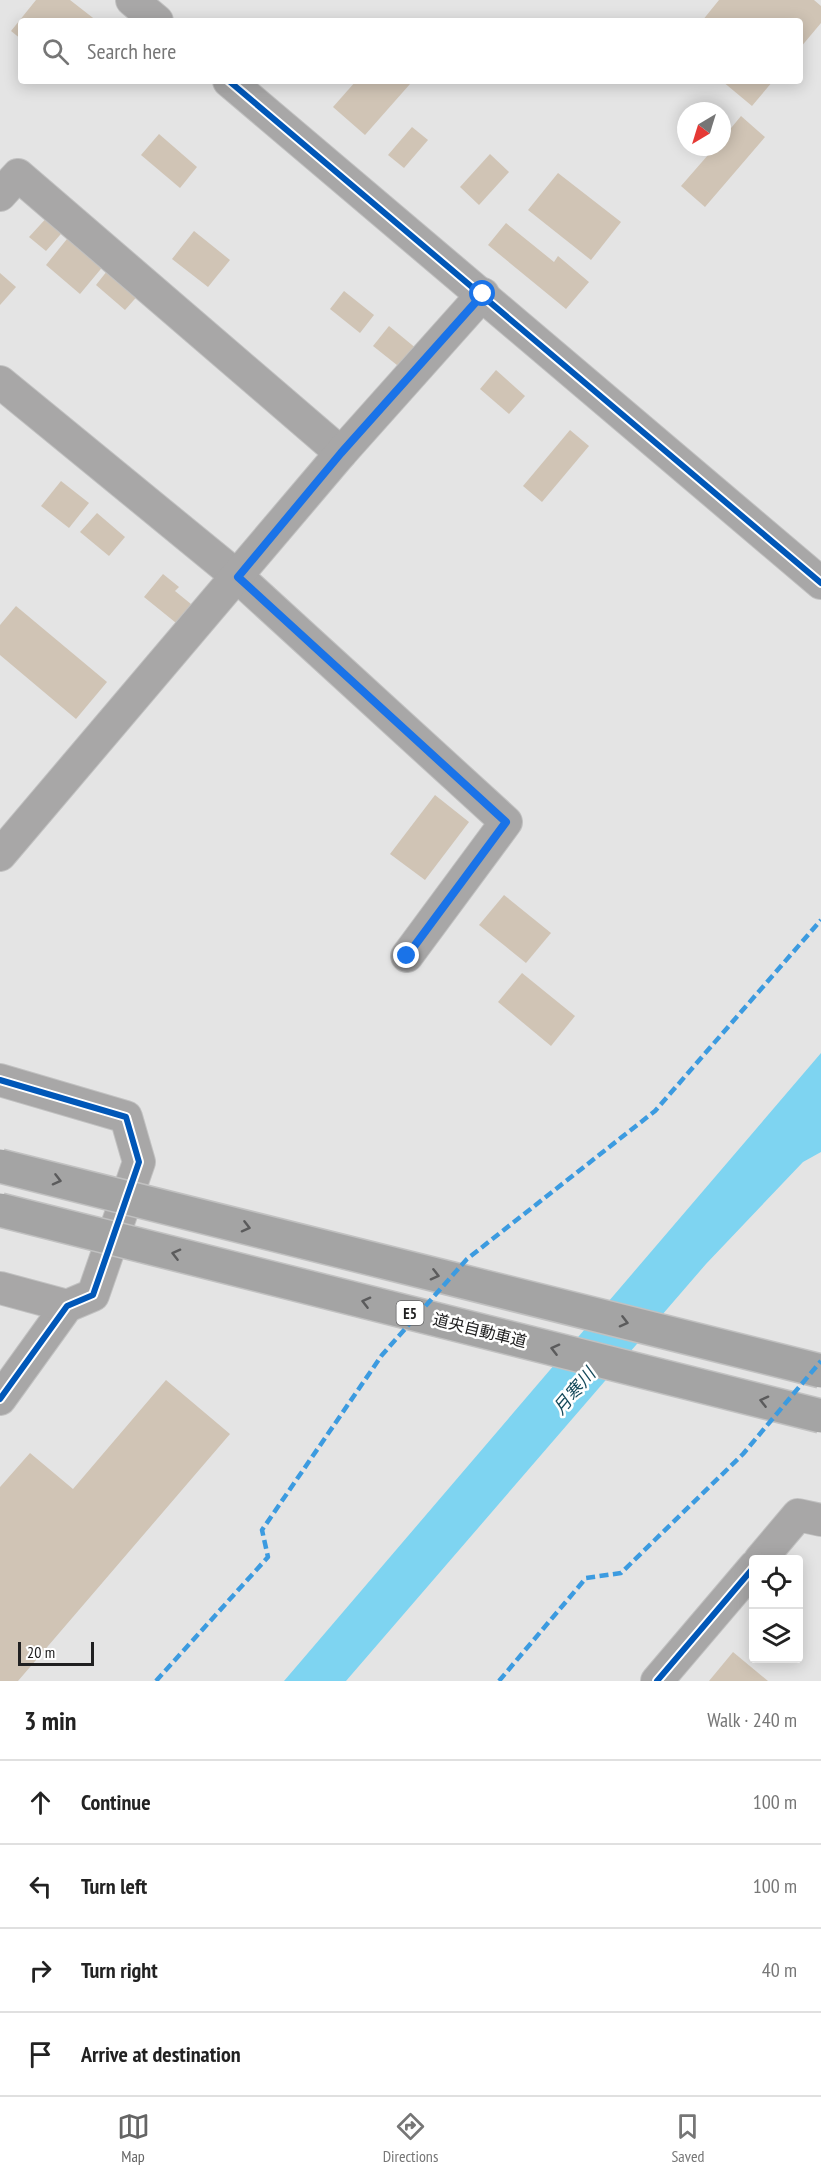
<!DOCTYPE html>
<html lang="en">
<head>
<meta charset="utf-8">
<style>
	:root { --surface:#fff; --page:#f2f2f2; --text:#222; --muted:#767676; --line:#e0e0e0; --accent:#656565 }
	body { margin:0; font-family:"PT Sans Narrow","Noto Sans JP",sans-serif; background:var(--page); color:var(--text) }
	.controls { position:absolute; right:18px; bottom:18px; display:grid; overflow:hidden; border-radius:6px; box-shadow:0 3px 15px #0003 }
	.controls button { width:54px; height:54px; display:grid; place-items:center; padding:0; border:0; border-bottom:2px solid var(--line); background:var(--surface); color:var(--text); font:30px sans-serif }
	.compass { position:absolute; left:677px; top:102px; width:54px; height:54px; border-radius:50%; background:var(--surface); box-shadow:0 3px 15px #0003; rotate:218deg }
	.scale { position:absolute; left:18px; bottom:15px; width:76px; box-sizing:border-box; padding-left:6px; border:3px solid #202021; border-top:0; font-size:16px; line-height:21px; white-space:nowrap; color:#202021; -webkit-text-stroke:4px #fff; paint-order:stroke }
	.stop { position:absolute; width:18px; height:18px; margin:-14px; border:4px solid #1a73e8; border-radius:50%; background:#fff }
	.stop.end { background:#1a73e8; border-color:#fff; box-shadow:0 2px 6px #0008 }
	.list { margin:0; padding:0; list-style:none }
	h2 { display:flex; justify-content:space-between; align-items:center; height:78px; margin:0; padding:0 24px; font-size:26px }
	h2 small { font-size:20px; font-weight:400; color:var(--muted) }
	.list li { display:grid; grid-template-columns:39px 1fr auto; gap:18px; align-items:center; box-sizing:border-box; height:84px; padding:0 24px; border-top:2px solid var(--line) }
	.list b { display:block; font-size:22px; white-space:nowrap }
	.list em { font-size:20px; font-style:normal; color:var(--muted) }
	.icon { flex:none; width:33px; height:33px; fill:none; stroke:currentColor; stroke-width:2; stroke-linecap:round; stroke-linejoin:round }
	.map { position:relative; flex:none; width:821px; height:1681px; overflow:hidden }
	.search { position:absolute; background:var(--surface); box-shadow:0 3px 15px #0003; left:18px; right:18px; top:18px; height:66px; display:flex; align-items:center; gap:15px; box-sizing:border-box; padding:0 21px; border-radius:6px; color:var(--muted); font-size:22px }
	.sheet { height:414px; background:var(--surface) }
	nav { display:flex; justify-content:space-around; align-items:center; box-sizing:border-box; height:84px; border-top:2px solid var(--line); background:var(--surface); font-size:16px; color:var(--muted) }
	nav a { display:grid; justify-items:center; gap:3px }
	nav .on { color:var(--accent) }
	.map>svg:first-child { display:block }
</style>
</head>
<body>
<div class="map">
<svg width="821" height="1681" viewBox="0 0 821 1681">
	<rect width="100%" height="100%" fill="#e4e4e4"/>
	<!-- water -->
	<polygon fill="#7ed4f1" points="821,1053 821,1152 803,1162 706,1264 346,1681 284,1681"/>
	<!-- building -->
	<g fill="#d0c4b5">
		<polygon points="36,0 70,0 97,21 21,21 21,39 11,31"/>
		<polygon points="719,0 814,0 821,6 821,23 800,48 800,21 702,21"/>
		<polygon points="356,81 406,81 410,84 365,135 333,107"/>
		<polygon points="722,81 773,81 752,106"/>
		<polygon points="741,116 765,137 705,207 681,186 715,147 722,147 722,139"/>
		<polygon points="412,127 428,140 404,168 388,155"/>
		<polygon points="159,134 197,167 180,188 141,155"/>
		<polygon points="490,154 509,172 479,205 460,187"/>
		<polygon points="558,173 621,222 591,260 528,210"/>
		<polygon points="51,213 67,227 46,251 29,237"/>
		<polygon points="506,223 554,262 558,256 589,282 566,309 488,245"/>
		<polygon points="194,231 230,260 208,287 172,259"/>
		<polygon points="71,234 105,264 80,294 46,265"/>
		<polygon points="111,266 141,292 125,310 96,285"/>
		<polygon points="0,273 16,287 0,305"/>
		<polygon points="344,291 374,315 360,333 330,309"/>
		<polygon points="389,326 423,354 407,373 373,346"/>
		<polygon points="496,370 525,396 509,414 480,389"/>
		<polygon points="570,430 589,446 542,502 523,486"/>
		<polygon points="61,481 89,503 69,528 41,506"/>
		<polygon points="97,513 125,537 109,556 80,532"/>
		<polygon points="163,574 179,587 175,591 202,613 186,631 144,597"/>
		<polygon points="16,606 107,682 76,719 0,655 0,625"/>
		<polygon points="435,795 469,822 425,880 390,854"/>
		<polygon points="504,895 551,933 526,963 479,925"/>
		<polygon points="522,973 575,1016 551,1046 498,1002"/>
		<polygon points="166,1380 230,1434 18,1681 0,1681 0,1487 30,1453 73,1489"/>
		<polygon points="733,1652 768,1681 709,1681"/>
	</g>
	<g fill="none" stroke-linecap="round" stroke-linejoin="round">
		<!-- minor casing -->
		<g stroke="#c1c1c1" stroke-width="34">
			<g id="minor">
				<polyline points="132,0 157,21"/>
				<polyline points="229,81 821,583"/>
				<polyline points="0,195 18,175 341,453"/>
				<polyline points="0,382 238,577 506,822 407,956"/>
				<polyline points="0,855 341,453 483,294"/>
				<polyline points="0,1080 126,1117 139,1162 93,1295 67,1306 0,1399"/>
				<polyline points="0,1288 67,1306"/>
				<polyline points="760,1560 798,1515 821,1520"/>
				<polyline points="657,1681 754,1567"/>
			</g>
		</g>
		<!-- minor -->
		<use href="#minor" stroke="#a8a7a7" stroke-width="32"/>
		<!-- highway-bridge casing -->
		<g stroke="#c1c1c1" stroke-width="36" stroke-linecap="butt">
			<g id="highway-bridge">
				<polyline points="0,1166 821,1371"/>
				<polyline points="0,1210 821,1416"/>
			</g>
		</g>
		<!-- highway-bridge -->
		<use href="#highway-bridge" stroke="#a4a4a4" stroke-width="33"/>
		<!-- quiet -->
		<g stroke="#3c9be0" stroke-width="4.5" stroke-dasharray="9 4.5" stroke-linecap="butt">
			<polyline points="156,1681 268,1557 262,1530 382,1355 467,1259 655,1111 821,920"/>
			<polyline points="499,1681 586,1578 621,1573 743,1454 821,1361"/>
		</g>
		<!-- cycleway casing -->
		<g stroke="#fff" stroke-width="10">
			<g id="cycleway">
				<polyline points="229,81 821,583"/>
				<polyline points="0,1080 126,1117 139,1162 93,1295 67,1306 0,1399"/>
				<polyline points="657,1681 754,1567"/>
			</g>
		</g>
		<!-- cycleway -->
		<use href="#cycleway" stroke="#0057b8" stroke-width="6"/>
	</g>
	<!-- one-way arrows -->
	<defs><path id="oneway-chevron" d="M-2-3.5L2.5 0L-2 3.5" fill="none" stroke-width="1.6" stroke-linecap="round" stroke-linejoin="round" transform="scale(1.5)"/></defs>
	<g stroke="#5b5b5c">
		<use href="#oneway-chevron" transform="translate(57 1180) rotate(14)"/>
		<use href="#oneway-chevron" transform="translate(246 1227) rotate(14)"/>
		<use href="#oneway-chevron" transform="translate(176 1254) rotate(-166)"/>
		<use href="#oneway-chevron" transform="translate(435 1275) rotate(14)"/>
		<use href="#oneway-chevron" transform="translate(366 1302) rotate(-166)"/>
		<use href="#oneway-chevron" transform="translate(624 1322) rotate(14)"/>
		<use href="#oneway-chevron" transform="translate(555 1349) rotate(-166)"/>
		<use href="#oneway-chevron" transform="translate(764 1401) rotate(-166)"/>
	</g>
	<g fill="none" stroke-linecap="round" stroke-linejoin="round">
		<!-- route -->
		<polyline stroke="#1a73e8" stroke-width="8" points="407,956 506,822 238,577 341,453 483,294"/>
	</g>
	<g text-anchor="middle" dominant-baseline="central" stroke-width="5" stroke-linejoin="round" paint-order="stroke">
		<!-- shield labels -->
		<rect fill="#fff" stroke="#636364" stroke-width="1.5" x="396.5" y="1301" width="27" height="24" rx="4.5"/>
		<g font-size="15" font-weight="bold" fill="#202021">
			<text x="410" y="1313">E5</text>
		</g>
		<!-- street labels -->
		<g font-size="16" fill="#202021" stroke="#fff">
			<text transform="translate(480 1330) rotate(14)">道央自動車道</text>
		</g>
		<!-- water labels -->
		<g font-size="18" font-style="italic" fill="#164a5b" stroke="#fff">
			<text transform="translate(574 1391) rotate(-50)">月寒川</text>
		</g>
	</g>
</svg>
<div class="controls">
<button><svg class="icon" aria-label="locate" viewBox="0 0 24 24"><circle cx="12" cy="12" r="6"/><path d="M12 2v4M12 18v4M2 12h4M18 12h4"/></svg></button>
<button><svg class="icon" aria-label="layers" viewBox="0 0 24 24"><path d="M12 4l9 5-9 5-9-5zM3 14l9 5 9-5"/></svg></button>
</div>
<svg class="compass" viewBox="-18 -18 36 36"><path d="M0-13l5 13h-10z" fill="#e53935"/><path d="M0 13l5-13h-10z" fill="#767676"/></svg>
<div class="scale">20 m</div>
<div class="stop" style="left:483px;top:294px"></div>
<div class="stop end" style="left:407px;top:956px"></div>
<div class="search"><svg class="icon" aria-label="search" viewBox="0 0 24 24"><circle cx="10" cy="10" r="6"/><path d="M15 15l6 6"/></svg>Search here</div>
</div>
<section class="sheet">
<h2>3 min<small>Walk · 240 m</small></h2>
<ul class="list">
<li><svg class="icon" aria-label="ahead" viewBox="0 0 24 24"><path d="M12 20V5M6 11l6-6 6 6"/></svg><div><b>Continue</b></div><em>100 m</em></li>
<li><svg class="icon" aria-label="left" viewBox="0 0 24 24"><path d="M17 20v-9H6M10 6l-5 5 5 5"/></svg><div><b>Turn left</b></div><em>100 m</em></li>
<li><svg class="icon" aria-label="right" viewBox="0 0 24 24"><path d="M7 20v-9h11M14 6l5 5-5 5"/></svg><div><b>Turn right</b></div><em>40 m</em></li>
<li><svg class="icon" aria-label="arrive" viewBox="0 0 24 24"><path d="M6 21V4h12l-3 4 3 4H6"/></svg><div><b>Arrive at destination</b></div></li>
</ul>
</section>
<nav>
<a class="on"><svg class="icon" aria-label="map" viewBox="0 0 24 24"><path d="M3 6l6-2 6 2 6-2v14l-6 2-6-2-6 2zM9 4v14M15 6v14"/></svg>Map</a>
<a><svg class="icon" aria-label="directions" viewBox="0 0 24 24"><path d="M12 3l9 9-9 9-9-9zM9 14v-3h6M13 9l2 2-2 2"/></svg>Directions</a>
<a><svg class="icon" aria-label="saved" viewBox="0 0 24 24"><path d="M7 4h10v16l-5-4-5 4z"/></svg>Saved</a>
</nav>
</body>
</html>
